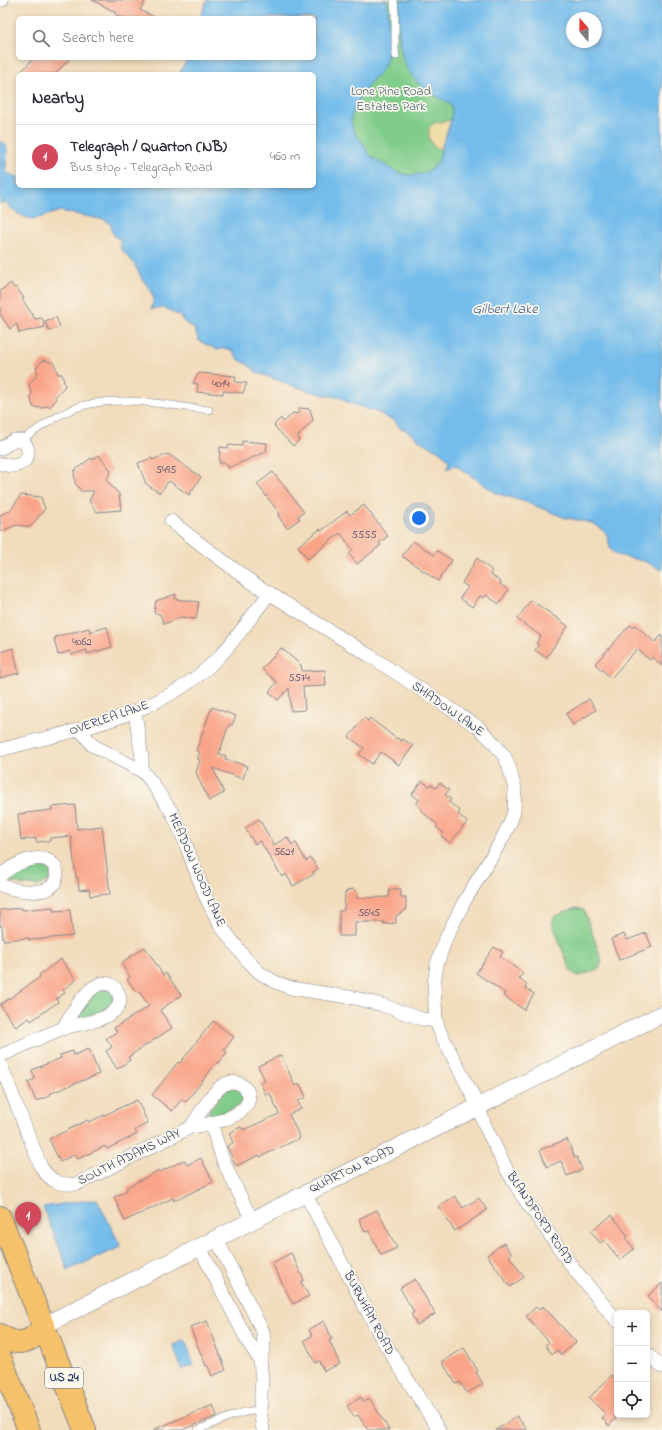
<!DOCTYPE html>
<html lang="en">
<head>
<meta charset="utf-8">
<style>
	:root { --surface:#fff; --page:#f2f2f3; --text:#2b2b33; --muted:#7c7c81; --line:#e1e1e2; --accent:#d1495b }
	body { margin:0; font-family:"Indie Flower",sans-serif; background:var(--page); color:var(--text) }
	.controls { position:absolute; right:12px; bottom:12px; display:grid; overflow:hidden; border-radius:6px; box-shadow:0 2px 6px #0003 }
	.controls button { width:36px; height:36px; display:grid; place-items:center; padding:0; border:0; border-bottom:1px solid var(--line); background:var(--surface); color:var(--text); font:20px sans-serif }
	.compass { position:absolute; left:566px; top:12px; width:36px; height:36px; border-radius:50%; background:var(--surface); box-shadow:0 2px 6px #0003; rotate:340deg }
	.you { position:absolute; left:419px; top:518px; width:14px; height:14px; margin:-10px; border:3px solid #fff; border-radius:50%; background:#1a73e8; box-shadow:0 0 0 6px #1a73e833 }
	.badge { display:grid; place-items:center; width:26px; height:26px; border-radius:50%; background:var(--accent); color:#fff; font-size:13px; font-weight:700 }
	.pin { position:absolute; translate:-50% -33px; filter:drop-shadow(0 1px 2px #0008) }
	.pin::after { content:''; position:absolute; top:21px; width:14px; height:12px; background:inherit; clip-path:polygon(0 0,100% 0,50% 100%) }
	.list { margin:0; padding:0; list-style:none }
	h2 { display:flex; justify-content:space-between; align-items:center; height:52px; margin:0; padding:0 16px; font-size:17px }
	h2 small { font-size:13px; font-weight:400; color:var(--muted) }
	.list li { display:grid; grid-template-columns:26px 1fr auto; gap:12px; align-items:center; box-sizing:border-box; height:64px; padding:0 16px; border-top:1px solid var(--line) }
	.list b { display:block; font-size:15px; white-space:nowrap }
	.list p { margin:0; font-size:13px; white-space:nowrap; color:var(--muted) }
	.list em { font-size:13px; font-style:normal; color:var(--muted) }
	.icon { flex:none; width:22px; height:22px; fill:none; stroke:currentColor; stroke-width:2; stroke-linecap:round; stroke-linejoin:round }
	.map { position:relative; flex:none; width:662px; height:1430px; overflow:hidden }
	.search { position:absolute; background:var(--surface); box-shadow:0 2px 6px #0003; left:16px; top:16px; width:300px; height:44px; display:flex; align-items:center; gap:10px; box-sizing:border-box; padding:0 14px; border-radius:6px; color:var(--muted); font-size:15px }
	.panel { position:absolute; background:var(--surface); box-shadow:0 2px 6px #0003; left:16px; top:72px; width:300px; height:116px; border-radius:6px }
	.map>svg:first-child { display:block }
</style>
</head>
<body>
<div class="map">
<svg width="662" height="1430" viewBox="0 0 662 1430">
	<rect width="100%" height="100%" fill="#fbf7ec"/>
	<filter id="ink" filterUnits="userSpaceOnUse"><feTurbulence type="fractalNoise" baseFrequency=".025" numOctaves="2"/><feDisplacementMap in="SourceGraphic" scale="8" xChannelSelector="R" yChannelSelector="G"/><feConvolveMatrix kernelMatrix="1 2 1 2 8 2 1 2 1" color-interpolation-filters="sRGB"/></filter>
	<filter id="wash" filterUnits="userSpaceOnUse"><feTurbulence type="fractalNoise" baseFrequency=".012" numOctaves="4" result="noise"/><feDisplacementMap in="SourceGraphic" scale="16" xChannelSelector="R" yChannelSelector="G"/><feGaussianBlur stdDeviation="0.9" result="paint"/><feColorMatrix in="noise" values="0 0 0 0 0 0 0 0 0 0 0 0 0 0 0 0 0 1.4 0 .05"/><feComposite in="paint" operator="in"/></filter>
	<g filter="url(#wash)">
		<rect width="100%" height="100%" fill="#f1dcbb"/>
		<!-- green -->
		<g fill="#80cc8a" stroke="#4e7e74">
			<polygon points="275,0 456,0 478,191 341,178 314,74 314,18"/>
			<polygon points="42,865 49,870 51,875 49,881 38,886 12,883 9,880 9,875 23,866"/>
			<polygon points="576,908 584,910 602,961 599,969 579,976 571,972 552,922 555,916"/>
			<polygon points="99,989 109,990 113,994 113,1003 108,1008 82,1018 79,1017 78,1014 79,1011"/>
			<polygon points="236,1088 242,1094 243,1100 237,1107 214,1116 209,1115 209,1110 225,1091 227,1089"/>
		</g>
		<!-- sand -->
		<polygon fill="#eeda9e" stroke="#84847e" points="451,120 441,149 434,147 429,138 429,128 434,123"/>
		<!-- water -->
		<g fill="#73bceb" stroke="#4776a4" fill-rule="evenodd">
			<path d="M 207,0 L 387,0 C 389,19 392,49 384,66 C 381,72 376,75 372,80 C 362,94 345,114 354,131 C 356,136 360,139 363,143 C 365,146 365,149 367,151 C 370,158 380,162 386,166 C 402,178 428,180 439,160 C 441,155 440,151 442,146 C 445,136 458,111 449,103 C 417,87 401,72 399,34 C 398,23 400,11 399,0 L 662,0 L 662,570 L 644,561 L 616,555 L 611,550 L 607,535 L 602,529 L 592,523 L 563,517 L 544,509 L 538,507 L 532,504 L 496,493 L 457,466 L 454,465 L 447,468 L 449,461 L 441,452 L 422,442 L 405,429 L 401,429 L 394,420 L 387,418 L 379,413 L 347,402 L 342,398 L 324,395 L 290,385 L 256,372 L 250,366 L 238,359 L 232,350 L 224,348 L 218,350 L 199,341 L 194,328 L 184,322 L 179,315 C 173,314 170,309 164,308 C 160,307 155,309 151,309 L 154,299 L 151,290 L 142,279 L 134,263 L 121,249 L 120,239 L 116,238 L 112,232 L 111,225 L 105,220 L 60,211 L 35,219 L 27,218 L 15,212 L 6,203 L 0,204 L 0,141 C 12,144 5,161 6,171 L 9,174 L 18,177 L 18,186 L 314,186 L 314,74 L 179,74 L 188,58 L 314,58 L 314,18 L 200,18 ZM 572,18 L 596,18 L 596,42 L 572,42 Z"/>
			<polygon points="97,1199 121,1247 68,1270 43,1207"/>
			<polygon points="185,1340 194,1365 182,1370 173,1345"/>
		</g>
		<g id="blocks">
			<!-- building -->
			<g fill="#f9a488">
				<polygon points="92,0 146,0 140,10 156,18 122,18 115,14 115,12"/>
				<polygon points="34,58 70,58 55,74 19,74"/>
				<polygon points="11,283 14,288 16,287 24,298 22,299 35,319 42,318 45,327 19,333 17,324 10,329 0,314 0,291"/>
				<polygon points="56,317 60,327 49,331 45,321"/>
				<polygon points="43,360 54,363 58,374 62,374 65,386 55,397 56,400 50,407 45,406 43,408 33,407 30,396 32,394 29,384 38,374 36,368"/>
				<polygon points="199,373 236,376 235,382 247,383 243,393 223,391 223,394 197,392 198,384 193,383"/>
				<polygon points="299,408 310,409 313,420 298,436 299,440 293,446 276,428 274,425 281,418 284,422 293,413 298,414"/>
				<polygon points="242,441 267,443 266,452 228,468 226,463 219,463 220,447 228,448 228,445 242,446"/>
				<polygon points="168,454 201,477 189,495 169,481 160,493 146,484 138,463 152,458 152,460"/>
				<polygon points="99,455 111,471 106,480 119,494 121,510 97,512 89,501 94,491 81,491 75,483 74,471 91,458 92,460"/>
				<polygon points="273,472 304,512 298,516 300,519 287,528 278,516 280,514 257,484"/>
				<polygon points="21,495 41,497 45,509 30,527 16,525 0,532 0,515 10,511"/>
				<polygon points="364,505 388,536 379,543 381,545 357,564 349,554 353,550 340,533 308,559 298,546 320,529 321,531 347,511 350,515"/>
				<polygon points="413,541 434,555 437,551 452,560 438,581 402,556"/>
				<polygon points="477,558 492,571 490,574 501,582 500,584 508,590 499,604 486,595 484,598 480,596 472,607 460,598 468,587 462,583"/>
				<polygon points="176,594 175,599 199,602 196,619 181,617 164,624 160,614 154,613 156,601"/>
				<polygon points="531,600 568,626 546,658 535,650 539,645 536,643 541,636 517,619"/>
				<polygon points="630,625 633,627 635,625 655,642 662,635 662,666 652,657 650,660 637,649 611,678 595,664"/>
				<polygon points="107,627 112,647 87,654 87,650 71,655 70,651 58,655 54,639 56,639 55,637 89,628 90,632"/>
				<polygon points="13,648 19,673 0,678 0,652"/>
				<polygon points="281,648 301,665 302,671 325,670 326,686 303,687 305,710 291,711 289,688 278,700 269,692 277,682 262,669"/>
				<polygon points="589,699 596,710 573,725 566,714"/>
				<polygon points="212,707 236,716 232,725 230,724 227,730 219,754 226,756 225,759 247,766 243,779 213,768 224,793 209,801 196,773 200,760 197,759 200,752 196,751"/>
				<polygon points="364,718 368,721 370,718 397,739 397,738 402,741 403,739 413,746 399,765 381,752 372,764 359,754 364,748 349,737"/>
				<polygon points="422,781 429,786 431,784 436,788 440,783 449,790 445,795 451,799 449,802 460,811 458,814 467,822 450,843 441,836 444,833 436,827 438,825 421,811 422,809 416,804 419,800 412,794"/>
				<polygon points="75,805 77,829 102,826 110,894 90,896 89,889 79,890 78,878 76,878 71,836 50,838 50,841 36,842 36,838 21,840 18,814 52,810 51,807"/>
				<polygon points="259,819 274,845 287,837 292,845 296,843 306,861 311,858 318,869 313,872 314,874 293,886 286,874 282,877 260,841 255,844 245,828"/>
				<polygon points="354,889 357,893 357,898 389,897 389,891 392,889 401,889 401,897 406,897 406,910 396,916 396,923 384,924 384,922 355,922 355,936 339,936 339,911 344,910 345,893 348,890"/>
				<polygon points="53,907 53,911 70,910 73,936 29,940 29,938 3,940 2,926 0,926 0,910 22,908 22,910"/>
				<polygon points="646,933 652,947 619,960 611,939 624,934 627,940"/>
				<polygon points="145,947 163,975 166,973 181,995 160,1010 172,1028 128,1057 130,1060 117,1069 106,1051 112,1047 106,1038 117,1032 114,1028 149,1006 138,990 136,992 127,979 130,977 121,963"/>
				<polygon points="494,947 503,952 500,957 523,973 519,978 527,984 525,988 534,994 524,1010 503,995 505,993 476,973"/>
				<polygon points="61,959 76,980 63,990 65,993 56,999 58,1002 31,1021 29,1018 16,1027 0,1005 40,977 39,975"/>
				<polygon points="213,1021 234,1037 224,1050 227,1052 219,1063 217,1062 186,1102 182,1099 172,1111 152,1095 178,1062 180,1063"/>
				<polygon points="89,1049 99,1074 49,1094 50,1096 36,1101 28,1082 35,1079 32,1070 61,1058 60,1055 73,1051 74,1055"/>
				<polygon points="281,1055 295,1086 300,1084 306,1097 298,1101 301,1109 289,1114 300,1138 260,1157 259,1155 236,1166 227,1146 233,1143 229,1133 241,1127 243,1130 279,1114 270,1093 266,1095 260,1082 265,1081 258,1066"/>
				<polygon points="137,1100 148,1123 135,1130 137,1134 107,1149 105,1146 78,1159 75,1154 60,1162 49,1139 88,1120 89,1122"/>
				<polygon points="567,1139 575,1158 577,1157 582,1170 567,1176 561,1161 547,1167 540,1150"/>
				<polygon points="201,1158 213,1182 174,1201 173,1198 125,1221 114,1197 127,1191 126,1188 159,1170 160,1172 184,1160 187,1165"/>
				<polygon points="455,1196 463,1208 479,1198 487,1210 455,1231 438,1207"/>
				<polygon points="377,1210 397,1248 381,1255 369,1231 365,1232 359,1219"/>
				<polygon points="612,1215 628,1236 626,1238 634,1249 620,1260 604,1240 600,1243 591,1231"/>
				<polygon points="504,1243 512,1254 509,1256 524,1277 510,1287 487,1255"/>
				<polygon points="291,1253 304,1280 301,1282 309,1296 293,1304 272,1263"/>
				<polygon points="415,1279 435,1314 417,1325 411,1314 414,1312 400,1288"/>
				<polygon points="662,1283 662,1312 648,1296"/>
				<polygon points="543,1306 576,1342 561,1355 557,1350 552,1354 545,1345 549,1342 526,1316 536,1307 539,1310"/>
				<polygon points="207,1321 226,1370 212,1376 208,1366 206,1366 190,1327"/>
				<polygon points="324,1321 332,1339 329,1340 340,1364 324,1371 319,1361 315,1363 304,1340 312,1336 309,1329"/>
				<polygon points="464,1348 478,1371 476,1372 483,1384 467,1393 460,1382 456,1384 442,1362"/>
				<polygon points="612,1375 617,1380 617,1417 609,1426 602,1418 606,1414 589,1398"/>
				<polygon points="361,1397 364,1402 370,1399 389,1430 368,1430 358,1415 354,1417 347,1406"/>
				<polygon points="213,1405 217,1416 182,1430 153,1430"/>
				<polygon points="517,1416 527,1430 496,1430"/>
			</g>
		</g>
	</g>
	<g filter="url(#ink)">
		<use href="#blocks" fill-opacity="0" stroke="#86868c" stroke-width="1"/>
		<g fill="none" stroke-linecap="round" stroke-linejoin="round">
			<!-- service casing -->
			<g stroke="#86868c" stroke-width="8">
				<g id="service">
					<polyline points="394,0 395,13 395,50 396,56"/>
					<path d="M 22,440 C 42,426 66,408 90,404 C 128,396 170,406 209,410"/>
					<path d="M 198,1430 C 218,1422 238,1411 260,1410"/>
				</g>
			</g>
			<!-- minor casing -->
			<g stroke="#86868c" stroke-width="14">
				<g id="minor">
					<polyline points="0,0 2,0"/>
					<path d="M 0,449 L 14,440 L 22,440 C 34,452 27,466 10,466 C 7,465 3,464 0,464"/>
					<polyline points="171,521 203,546 253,583 370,656 478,727 493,742 505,757 509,767 515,789 514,812 510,823 501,841 464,902 446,938 437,964 434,984 436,1021 441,1034 478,1106 485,1126 507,1170 521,1194 574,1269 617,1321"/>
					<polyline points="135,712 142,758 142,771"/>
					<polyline points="81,730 92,745 142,771 150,780 173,814 181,832 205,895 220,925 246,959 260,973 275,982 291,988 355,998 382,1005 422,1019 436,1021"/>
					<path d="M 0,750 C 76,729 161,717 219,657 C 237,638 253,614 270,593"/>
					<path d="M 0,876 C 11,865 44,848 55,867 C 57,871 57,875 56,879 C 51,899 14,890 0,885"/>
					<path d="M 0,1056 C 20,1047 41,1037 61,1029 C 78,1023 99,1023 113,1012 C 117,1009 120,1004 120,999 C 119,994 117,989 113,986 C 93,973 70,1015 63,1029"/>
					<path d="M 0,1063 L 41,1167 C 51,1182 59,1185 77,1184 L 191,1127 C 206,1125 236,1119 245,1107 C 256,1094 241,1077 225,1084 C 212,1091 199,1115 191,1127"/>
					<polyline points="211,1124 224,1163 252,1220"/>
					<polyline points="305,1193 382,1339 439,1430"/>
					<polyline points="216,1238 263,1332 264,1347 260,1360 262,1380 260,1410 263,1430"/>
					<polyline points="199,1246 248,1342 260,1360"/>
					<polyline points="647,1354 662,1367"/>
				</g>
			</g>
			<!-- tertiary casing -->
			<g stroke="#86868c" stroke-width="18">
				<polyline id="tertiary" points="43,1326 662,1014"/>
			</g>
			<!-- trunk casing -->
			<g stroke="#86868c" stroke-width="24">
				<g id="trunk">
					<polyline points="0,1217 85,1430"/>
					<path d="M 0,1335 C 17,1347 33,1343 43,1326"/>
					<polyline points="0,1357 29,1430"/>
				</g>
			</g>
			<!-- service -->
			<use href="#service" stroke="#fff" stroke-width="7"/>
			<!-- minor -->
			<use href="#minor" stroke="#fff" stroke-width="13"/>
			<!-- tertiary -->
			<use href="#tertiary" stroke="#fff" stroke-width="17"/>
			<!-- trunk -->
			<use href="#trunk" stroke="#f5c16b" stroke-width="22"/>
		</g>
	</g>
	<g text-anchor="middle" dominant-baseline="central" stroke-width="3.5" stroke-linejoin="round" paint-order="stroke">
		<!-- number labels -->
		<g font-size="11" fill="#524c68">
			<text x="221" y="384">4014</text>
			<text x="166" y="470">5495</text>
			<text x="364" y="535">5555</text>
			<text x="82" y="642">4062</text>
			<text x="299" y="678">5574</text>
			<text x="284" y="852">5621</text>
			<text x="369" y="913">5645</text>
		</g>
		<!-- shield labels -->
		<rect fill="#fbf7ec" stroke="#5e6b89" stroke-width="1" x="45" y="1368" width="38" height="20" rx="3"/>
		<g font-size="12" font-weight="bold" fill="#1b2f5e">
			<text x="64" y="1378">US 24</text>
		</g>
		<!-- park labels -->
		<g font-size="13" fill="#395e6b" stroke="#fbf7ec">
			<text x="391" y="91">Lone Pine Road<tspan x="391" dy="15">Estates Park</tspan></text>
		</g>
		<!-- street labels -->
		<g font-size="13" fill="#1b2f5e" stroke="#fbf7ec">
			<text transform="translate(448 709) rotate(35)">SHADOW LANE</text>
			<text transform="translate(109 718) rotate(-19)">OVERLEA LANE</text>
			<text transform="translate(197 870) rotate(66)">MEADOW WOOD LANE</text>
			<text transform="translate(129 1157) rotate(-26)">SOUTH ADAMS WAY</text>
			<text transform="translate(352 1169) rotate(-26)">QUARTON ROAD</text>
			<text transform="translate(540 1218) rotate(56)">BLANDFORD ROAD</text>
			<text transform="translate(369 1313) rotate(62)">BURNHAM ROAD</text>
		</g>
		<!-- water labels -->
		<g font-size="14" font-style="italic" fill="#355988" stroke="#fbf7ec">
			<text x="505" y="309">Gilbert Lake</text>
		</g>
	</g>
</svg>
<div class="controls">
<button>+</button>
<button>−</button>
<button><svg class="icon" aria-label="locate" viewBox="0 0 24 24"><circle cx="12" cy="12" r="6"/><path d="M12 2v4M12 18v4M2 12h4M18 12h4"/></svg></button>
</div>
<svg class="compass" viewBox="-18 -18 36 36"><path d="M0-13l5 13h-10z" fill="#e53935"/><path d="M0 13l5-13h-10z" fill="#7c7c81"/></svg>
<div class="you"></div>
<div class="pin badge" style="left:28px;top:1235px">1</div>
<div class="search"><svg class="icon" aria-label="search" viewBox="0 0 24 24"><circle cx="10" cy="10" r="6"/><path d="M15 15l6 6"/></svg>Search here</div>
<section class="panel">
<h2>Nearby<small></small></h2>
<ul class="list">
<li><span class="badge">1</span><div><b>Telegraph / Quarton (NB)</b><p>Bus stop · Telegraph Road</p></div><em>460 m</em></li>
</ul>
</section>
</div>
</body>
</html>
